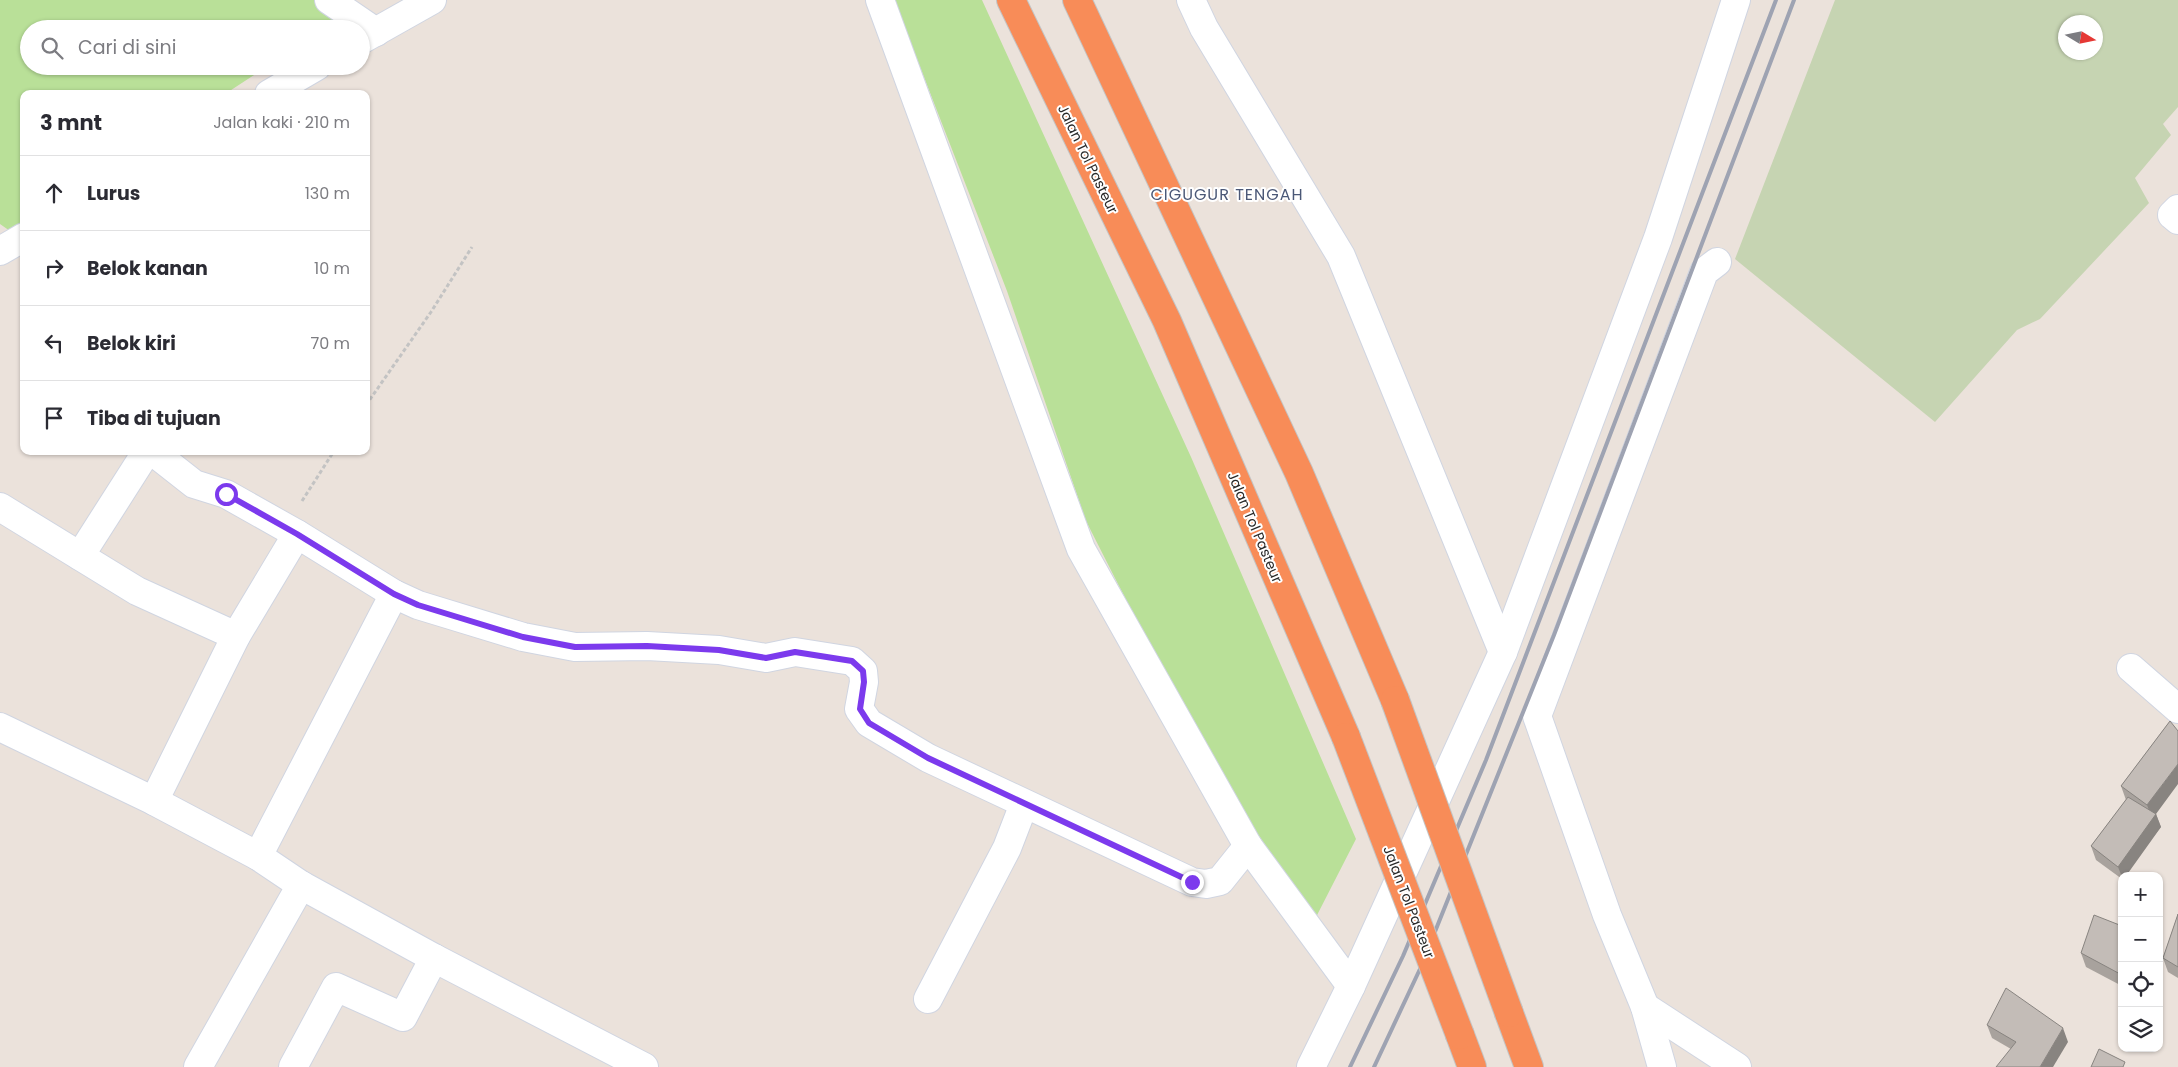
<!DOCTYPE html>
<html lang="id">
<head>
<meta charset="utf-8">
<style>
	:root { --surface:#fff; --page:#f7f7f7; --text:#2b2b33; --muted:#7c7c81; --line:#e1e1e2 }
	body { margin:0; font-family:Poppins,sans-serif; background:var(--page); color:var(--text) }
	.controls { position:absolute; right:15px; bottom:15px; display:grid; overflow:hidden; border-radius:10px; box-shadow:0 1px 4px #0004 }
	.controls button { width:45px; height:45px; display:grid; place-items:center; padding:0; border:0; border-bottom:1px solid var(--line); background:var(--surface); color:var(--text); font:25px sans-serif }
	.compass { position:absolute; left:2058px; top:15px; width:45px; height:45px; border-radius:50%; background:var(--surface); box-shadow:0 1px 4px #0004; rotate:100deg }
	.stop { position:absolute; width:15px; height:15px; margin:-11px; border:4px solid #7c3aed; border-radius:50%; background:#fff }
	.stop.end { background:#7c3aed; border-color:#fff; box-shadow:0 1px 5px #0008 }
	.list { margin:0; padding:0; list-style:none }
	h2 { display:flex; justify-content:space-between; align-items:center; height:65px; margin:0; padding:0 20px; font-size:21px }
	h2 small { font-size:16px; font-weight:400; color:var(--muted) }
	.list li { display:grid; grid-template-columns:32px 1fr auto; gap:15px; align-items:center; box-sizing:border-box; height:75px; padding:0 20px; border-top:1px solid var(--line) }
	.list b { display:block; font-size:19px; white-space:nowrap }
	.list em { font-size:16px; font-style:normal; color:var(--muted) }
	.icon { flex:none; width:28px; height:28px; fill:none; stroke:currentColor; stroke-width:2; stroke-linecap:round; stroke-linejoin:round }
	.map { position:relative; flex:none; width:2178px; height:1067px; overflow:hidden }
	.search { position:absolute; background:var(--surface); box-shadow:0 1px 4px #0004; left:20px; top:20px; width:350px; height:55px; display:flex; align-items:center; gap:12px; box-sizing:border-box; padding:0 18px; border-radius:28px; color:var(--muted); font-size:19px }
	.panel { position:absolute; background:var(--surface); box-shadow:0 1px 4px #0004; left:20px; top:90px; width:350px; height:365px; border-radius:10px }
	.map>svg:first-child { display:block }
</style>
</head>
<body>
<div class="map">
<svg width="2178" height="1067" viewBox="0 0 2178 1067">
	<rect width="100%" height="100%" fill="#ebe2db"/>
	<!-- green -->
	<g fill="#b9e098">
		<polygon points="0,0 315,0 343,19 327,29 29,29 29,66 268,66 225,94 24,94 24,222 10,231 0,224"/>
		<polygon points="894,0 982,0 1191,457 1356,839 1314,921 1240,817 1153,653 1086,521 1007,291"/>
	</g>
	<!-- cemetery -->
	<path fill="#c6d4b2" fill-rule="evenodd" d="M 1835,0 L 2178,0 L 2178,107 L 2163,124 L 2171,135 L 2135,178 L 2149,203 L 2040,319 L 2017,330 L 1935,422 L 1735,259 ZM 2066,22 L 2096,22 L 2096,52 L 2066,52 Z"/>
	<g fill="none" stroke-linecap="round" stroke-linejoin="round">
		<!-- minor casing -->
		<g stroke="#d0d5e1" stroke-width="30">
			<g id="minor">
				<polyline points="329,0 376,32"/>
				<polyline points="880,0 1081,549 1248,846 1351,986"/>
				<polyline points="1191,0 1204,28 1341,256 1503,652"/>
				<polyline points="361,40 432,0"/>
				<polyline points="269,94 317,66"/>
				<polyline points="2178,209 2172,215 2178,220"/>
				<polyline points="0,251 24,237"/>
				<polyline points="152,451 194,484 226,494 297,534 394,594 418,605 523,637 575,647 647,646 719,650 766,658 795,652 852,661 863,671 864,682 859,709 869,723 928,758 1192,882 1206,884 1220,881 1248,846"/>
				<polyline points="0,507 137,591 236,636"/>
				<polyline points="80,556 147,451"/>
				<polyline points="2131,668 2178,709"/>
				<polyline points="0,727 154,801 258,856 301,885 434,958 644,1067"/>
				<polyline points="154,801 236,636 297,534"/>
				<polyline points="258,856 394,594"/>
				<polyline points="928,999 1007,848 1024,804"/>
				<polyline points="1645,1007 1737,1067"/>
				<polyline points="198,1067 301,885"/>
				<polyline points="293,1067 336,987 403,1017 434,958"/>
				<polyline points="1311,1067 1351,986 1503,652 1658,238 1736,0"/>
				<polyline points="1662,1067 1645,1007 1607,915 1537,716 1704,272 1717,262"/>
			</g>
		</g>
		<!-- highway casing -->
		<g stroke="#c3c3c3" stroke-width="30">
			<g id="highway">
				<polyline points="1011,0 1167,321 1346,737"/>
				<polyline points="1077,0 1299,473 1395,700"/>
				<polyline points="1509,1013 1529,1067"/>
				<polyline points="1460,1035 1472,1067"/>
			</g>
		</g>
		<!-- path -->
		<g stroke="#c3c3c3" stroke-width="3" stroke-dasharray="4 2.5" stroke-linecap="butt">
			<polyline points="366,405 431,312 472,247"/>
			<polyline points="302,501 334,451"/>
		</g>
		<!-- minor -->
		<use href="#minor" stroke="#fff" stroke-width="28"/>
		<!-- highway -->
		<use href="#highway" stroke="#f88c58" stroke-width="28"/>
		<!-- rail -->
		<g stroke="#9ea3b2" stroke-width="4">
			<polyline points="1350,1067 1403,956 1486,760 1776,0"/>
			<polyline points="1374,1067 1420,969 1554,635 1794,0"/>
		</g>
		<!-- highway-bridge casing -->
		<g stroke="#c3c3c3" stroke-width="30" stroke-linecap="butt">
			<g id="highway-bridge">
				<polyline points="1395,700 1509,1013"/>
				<polyline points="1346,737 1460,1035"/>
			</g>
		</g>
		<!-- highway-bridge -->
		<use href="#highway-bridge" stroke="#f88c58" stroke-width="28"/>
	</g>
	<!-- wall -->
	<g fill="#a8a29d">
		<polygon points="2170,721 2156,814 2161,827 2122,876 2122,879 2096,860 2091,846 2126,800 2121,786"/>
		<polygon points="2178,914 2178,978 2168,972 2163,958"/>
		<polygon points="2122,926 2122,986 2086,967 2081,953"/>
		<polygon points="1987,1025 2068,1042 2011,1049 1992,1038"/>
	</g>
	<!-- shaded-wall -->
	<g fill="#888480">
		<polygon points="2178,764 2178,784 2156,814 2161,827 2126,876 2122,876 2122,877 2118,867 2152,818 2147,805"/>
		<polygon points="2063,1028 2068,1042 2053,1067 2040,1067"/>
	</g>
	<!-- building -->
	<g fill="#c3bcb7" stroke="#888480">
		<polygon points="2170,721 2178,731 2178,764 2147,805 2121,786"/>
		<polygon points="2128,797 2156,814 2118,867 2091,846"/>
		<polygon points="2178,914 2178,967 2163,958"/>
		<polygon points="2094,915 2122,926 2122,975 2081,953"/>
		<polygon points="2006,988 2063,1028 2040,1067 1996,1067 2016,1042 1987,1025"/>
		<polygon points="2099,1049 2125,1062 2123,1067 2091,1067"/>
	</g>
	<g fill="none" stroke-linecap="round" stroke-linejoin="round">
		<!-- route -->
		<polyline stroke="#7c3aed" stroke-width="6" points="226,494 297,534 394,594 418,605 523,637 575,647 647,646 719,650 766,658 795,652 852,661 863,671 864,682 860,709 869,723 928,758 1192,882"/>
	</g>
	<g text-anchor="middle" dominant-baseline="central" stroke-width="4" stroke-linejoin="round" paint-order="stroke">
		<!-- street labels -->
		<g font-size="14" fill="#292929" stroke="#fff">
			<text transform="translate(1088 159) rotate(64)">Jalan Tol Pasteur</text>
			<text transform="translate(1255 527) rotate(67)">Jalan Tol Pasteur</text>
			<text transform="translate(1409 902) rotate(69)">Jalan Tol Pasteur</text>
		</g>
		<!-- quarter labels -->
		<g font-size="16" letter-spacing="1" fill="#4b5877" stroke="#fff">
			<text x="1227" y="194">CIGUGUR TENGAH</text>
		</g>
	</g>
</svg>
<div class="controls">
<button>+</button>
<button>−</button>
<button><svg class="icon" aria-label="locate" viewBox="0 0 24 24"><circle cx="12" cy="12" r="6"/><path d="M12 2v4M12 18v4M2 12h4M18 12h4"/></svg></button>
<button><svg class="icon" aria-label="layers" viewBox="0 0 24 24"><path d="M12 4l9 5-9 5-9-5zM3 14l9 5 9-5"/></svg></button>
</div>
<svg class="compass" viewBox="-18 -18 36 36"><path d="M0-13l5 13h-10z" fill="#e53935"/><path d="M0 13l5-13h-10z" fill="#7c7c81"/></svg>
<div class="stop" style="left:226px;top:494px"></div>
<div class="stop end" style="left:1192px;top:882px"></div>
<div class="search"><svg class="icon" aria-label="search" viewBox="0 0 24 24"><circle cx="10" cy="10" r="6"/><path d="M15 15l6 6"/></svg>Cari di sini</div>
<section class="panel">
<h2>3 mnt<small>Jalan kaki · 210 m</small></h2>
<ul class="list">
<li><svg class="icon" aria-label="ahead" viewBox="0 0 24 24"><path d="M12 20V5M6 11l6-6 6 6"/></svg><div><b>Lurus</b></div><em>130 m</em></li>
<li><svg class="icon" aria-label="right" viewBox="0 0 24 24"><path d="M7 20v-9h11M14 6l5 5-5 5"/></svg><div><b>Belok kanan</b></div><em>10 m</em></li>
<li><svg class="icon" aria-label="left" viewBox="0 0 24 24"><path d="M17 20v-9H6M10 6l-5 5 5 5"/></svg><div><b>Belok kiri</b></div><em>70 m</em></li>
<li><svg class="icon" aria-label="arrive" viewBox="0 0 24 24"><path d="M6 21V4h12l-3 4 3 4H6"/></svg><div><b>Tiba di tujuan</b></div></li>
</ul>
</section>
</div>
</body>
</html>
